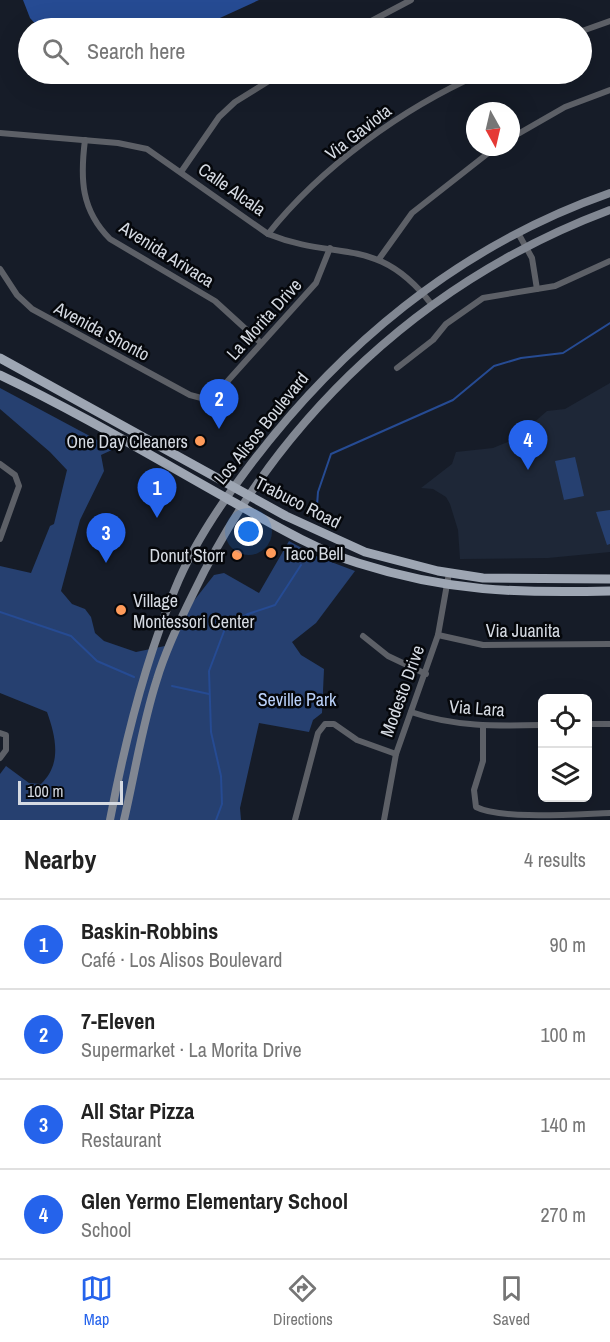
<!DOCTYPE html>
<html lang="en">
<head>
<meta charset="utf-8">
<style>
	:root { --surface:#fff; --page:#f2f2f2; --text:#222; --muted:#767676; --line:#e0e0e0; --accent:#2563eb }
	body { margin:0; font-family:"Archivo Narrow",sans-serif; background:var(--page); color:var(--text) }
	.controls { position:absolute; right:18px; bottom:18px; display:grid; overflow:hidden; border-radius:9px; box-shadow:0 6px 24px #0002 }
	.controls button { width:54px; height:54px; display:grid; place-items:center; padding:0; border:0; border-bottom:2px solid var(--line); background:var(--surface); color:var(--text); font:30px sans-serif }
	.compass { position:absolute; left:466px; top:102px; width:54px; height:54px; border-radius:50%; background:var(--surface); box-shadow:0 6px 24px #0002; rotate:172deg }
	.scale { position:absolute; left:18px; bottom:15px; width:105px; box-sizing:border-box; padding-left:6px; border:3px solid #d5dae2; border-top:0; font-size:16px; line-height:21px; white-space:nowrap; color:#d5dae2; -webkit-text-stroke:4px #05070b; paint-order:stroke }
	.you { position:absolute; left:249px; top:532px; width:21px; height:21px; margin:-15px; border:4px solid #fff; border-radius:50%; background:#1a73e8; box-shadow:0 0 0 9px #1a73e833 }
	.badge { display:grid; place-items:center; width:39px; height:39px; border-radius:50%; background:var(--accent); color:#fff; font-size:20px; font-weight:700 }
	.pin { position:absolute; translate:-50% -50px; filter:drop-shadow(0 2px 3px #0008) }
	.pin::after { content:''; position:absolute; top:32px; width:21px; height:18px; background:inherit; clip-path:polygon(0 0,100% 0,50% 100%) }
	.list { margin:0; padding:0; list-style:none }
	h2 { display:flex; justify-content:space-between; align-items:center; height:78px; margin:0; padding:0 24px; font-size:26px }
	h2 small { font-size:20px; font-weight:400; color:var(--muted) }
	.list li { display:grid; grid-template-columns:39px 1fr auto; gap:18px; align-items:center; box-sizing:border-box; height:90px; padding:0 24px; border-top:2px solid var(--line) }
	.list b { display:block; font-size:22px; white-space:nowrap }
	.list p { margin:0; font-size:20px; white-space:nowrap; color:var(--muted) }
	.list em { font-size:20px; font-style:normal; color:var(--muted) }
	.icon { flex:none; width:33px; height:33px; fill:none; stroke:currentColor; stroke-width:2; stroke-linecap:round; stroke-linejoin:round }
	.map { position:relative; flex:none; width:610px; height:820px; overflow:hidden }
	.search { position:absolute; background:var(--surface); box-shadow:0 6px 24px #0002; left:18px; right:18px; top:18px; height:66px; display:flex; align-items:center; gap:15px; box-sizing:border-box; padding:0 21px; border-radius:33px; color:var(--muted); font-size:22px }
	.sheet { height:438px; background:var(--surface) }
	nav { display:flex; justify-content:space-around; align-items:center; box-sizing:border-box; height:84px; border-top:2px solid var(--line); background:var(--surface); font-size:16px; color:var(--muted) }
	nav a { display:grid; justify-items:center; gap:3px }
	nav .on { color:var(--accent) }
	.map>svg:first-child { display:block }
</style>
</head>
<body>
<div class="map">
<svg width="610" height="820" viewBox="0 0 610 820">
	<rect width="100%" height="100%" fill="#161c28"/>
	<!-- built -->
	<polygon fill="#1e2737" points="610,383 610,552 548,558 460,559 458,530 450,504 446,497 433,489 421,488 452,464 456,452 493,448 515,439 547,411 565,409"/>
	<!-- green -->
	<g fill="#264070">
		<path d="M 0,388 L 114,449 L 101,455 L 104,471 L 80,520 L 61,591 L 72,604 L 85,609 L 91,617 L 95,633 L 104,641 L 136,652 L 165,646 L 182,616 L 214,575 L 224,573 L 259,593 L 289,541 L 318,557 L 355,571 L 316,623 L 292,642 L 301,655 L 324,669 L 322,713 L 313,720 L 309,732 L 259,723 L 240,808 L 241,820 L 0,820 L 0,774 L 6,766 L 29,783 L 41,784 C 62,764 56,737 47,712 L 0,693 L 0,566 L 31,573 L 50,526 L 54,524 L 67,470 L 50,452 L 0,409 Z"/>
		<polygon points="575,457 584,496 564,500 555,461"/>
		<polygon points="610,510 610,544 607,545 596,512"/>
	</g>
	<!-- water -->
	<polygon fill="#264b93" points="23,0 259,0 198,28 39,28 30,18"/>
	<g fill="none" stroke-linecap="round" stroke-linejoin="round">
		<!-- stream -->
		<g stroke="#264b93" stroke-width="2">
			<polyline points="316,519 318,492 331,454 453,400 494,366 521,358 563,353 610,323"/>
			<polyline points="0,612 71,636 97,661 134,677"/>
			<polyline points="172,686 209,694"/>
			<polyline points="216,820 222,804 221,776 211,732 209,671 226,626 248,614 275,605 301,565"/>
		</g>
		<!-- minor -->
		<g stroke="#5d6067" stroke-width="6">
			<polyline points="358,28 411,0"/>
			<polyline points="582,31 610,21"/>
			<path d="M 0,133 L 118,143 L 147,149 L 268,234 C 337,262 378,234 432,305"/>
			<polyline points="511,138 565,107 610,90"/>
			<path d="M 85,140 C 80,179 81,210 110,239 L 215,301 L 261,343"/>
			<polyline points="181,172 219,117 235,102 280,74"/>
			<polyline points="518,233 532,258 537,289"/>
			<path d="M 268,234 C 321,167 403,108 480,74"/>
			<polyline points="379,259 412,213 496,147"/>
			<polyline points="0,269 17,295 32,309 190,395 205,399 216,394 316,283 330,248"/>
			<polyline points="397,368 433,340 446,324 483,298 555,286 610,261"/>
			<polyline points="0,464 15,475 19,486 0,539"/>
			<polyline points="438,635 483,645 610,644"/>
			<polyline points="363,636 388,656 426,674"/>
			<path d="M 411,712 C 455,727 496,726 542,725"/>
			<polyline points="588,724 610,724"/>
			<path d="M 483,726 L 483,761 L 474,790 L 476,807 C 501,820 578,814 610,813"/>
			<polyline points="0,733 6,735 6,750 0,758"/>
			<polyline points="295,820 318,733 325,724 334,724 357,740 396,754"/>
			<polyline points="384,820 396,754 438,635 449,573"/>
		</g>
		<!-- secondary -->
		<g stroke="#818792" stroke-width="8">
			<path d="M 110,820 C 125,741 144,664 175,589 C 191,549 216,511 242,476 C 336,348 458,246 610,193"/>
			<path d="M 124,820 C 135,773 142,725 157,679 C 166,649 180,620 194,592 C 279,415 426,279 610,210"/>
		</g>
		<!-- primary -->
		<g stroke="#9ea6b3" stroke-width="9">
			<polyline points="0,358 286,516 365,552 438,571 483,578 610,579"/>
			<path d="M 0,375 C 78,412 153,457 228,499 C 269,522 313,549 358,563 C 449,592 516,593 610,591"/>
		</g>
	</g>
	<!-- markers -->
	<g fill="#ff9b5a" stroke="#05070b" stroke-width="2">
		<circle cx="200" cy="441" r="6"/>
		<circle cx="271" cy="553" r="6"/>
		<circle cx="237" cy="555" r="6"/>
		<circle cx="121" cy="610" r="6"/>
	</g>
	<g text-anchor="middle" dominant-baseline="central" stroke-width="5" stroke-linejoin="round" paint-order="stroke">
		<!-- street labels -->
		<g font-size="18" fill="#d5dae2" stroke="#05070b">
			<text transform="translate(358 132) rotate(-38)">Via Gaviota</text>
			<text transform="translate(232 189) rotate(35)">Calle Alcala</text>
			<text transform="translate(167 254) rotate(32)">Avenida Arivaca</text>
			<text transform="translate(264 319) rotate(-48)">La Morita Drive</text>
			<text transform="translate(102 331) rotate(28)">Avenida Shonto</text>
			<text transform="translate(261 428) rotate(-51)">Los Alisos Boulevard</text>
			<text transform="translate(298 502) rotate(27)">Trabuco Road</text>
			<text x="523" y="630">Via Juanita</text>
			<text transform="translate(402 691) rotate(-70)">Modesto Drive</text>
			<text transform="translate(477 708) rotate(4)">Via Lara</text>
		</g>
		<!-- poi labels -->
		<g font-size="18" fill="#d5dae2" stroke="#05070b" text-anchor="end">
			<text x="188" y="441">One Day Cleaners</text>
			<text x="283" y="553" text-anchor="start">Taco Bell</text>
			<text x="225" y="555">Donut Storr</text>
			<text x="133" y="600" text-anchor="start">Village<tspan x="133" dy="21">Montessori Center</tspan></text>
		</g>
		<!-- park labels -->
		<g font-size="18" fill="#bad1fa" stroke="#05070b">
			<text x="297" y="699">Seville Park</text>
		</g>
	</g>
</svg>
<div class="controls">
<button><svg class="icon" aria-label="locate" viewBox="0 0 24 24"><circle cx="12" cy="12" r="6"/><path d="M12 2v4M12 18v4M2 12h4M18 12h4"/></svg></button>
<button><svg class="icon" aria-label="layers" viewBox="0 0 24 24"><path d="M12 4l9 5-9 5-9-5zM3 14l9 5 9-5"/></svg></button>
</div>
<svg class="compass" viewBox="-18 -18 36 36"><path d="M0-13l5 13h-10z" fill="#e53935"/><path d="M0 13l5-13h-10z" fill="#767676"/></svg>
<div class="scale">100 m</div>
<div class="you"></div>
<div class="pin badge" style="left:157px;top:518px">1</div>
<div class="pin badge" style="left:219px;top:429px">2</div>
<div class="pin badge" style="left:106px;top:563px">3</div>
<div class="pin badge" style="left:528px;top:470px">4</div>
<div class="search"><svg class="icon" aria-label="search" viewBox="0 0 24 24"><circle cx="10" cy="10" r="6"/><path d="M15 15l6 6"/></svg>Search here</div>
</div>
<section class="sheet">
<h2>Nearby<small>4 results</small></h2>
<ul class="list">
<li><span class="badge">1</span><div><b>Baskin-Robbins</b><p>Café · Los Alisos Boulevard</p></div><em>90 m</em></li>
<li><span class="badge">2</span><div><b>7-Eleven</b><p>Supermarket · La Morita Drive</p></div><em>100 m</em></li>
<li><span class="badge">3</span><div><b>All Star Pizza</b><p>Restaurant</p></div><em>140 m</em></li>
<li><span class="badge">4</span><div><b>Glen Yermo Elementary School</b><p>School</p></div><em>270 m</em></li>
</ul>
</section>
<nav>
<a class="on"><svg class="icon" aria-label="map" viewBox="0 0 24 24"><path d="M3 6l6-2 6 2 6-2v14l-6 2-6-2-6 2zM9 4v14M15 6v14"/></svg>Map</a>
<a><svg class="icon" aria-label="directions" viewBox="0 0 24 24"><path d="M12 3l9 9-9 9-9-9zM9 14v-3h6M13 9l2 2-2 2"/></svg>Directions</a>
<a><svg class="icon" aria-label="saved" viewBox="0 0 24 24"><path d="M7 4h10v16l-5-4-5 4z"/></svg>Saved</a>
</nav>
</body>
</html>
